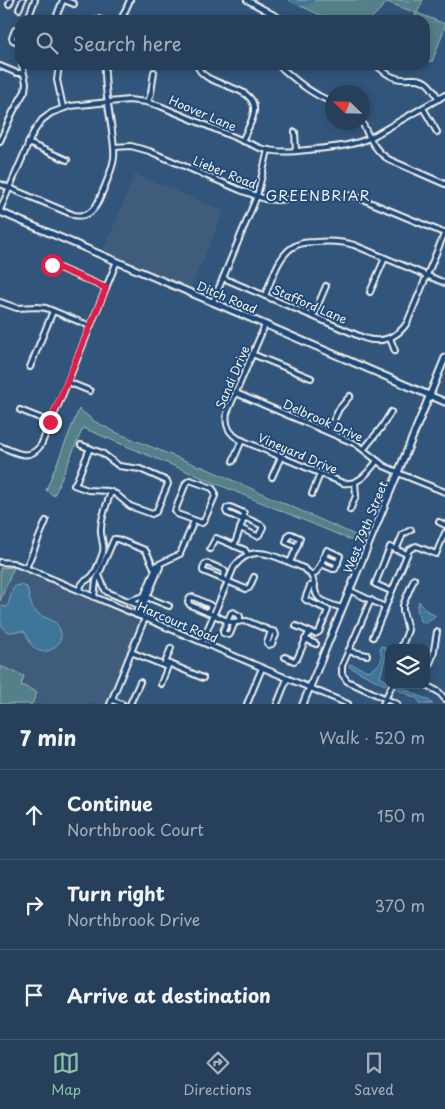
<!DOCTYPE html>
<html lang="en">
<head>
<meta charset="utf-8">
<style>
	:root { --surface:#26405c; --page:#2e4762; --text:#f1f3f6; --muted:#a4afbb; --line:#425972; --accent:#8abfa5 }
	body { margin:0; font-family:"Playpen Sans",sans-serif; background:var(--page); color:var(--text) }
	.controls { position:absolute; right:15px; bottom:15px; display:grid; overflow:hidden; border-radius:10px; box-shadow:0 2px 8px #0003 }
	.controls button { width:45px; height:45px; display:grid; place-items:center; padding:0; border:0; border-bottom:1px solid var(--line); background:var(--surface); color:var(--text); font:25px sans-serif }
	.compass { position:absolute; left:325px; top:85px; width:45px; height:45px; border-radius:50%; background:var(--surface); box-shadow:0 2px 8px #0003; rotate:293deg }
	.stop { position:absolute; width:15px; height:15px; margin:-11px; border:4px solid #e11d48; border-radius:50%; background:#fff }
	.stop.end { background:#e11d48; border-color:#fff; box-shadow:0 1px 5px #0008 }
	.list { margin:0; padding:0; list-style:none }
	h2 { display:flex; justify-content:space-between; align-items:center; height:65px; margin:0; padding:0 20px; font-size:21px }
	h2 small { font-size:16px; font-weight:400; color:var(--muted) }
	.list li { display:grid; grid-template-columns:32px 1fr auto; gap:15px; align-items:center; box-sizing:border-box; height:90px; padding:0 20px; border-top:1px solid var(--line) }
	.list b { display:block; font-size:19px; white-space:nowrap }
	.list p { margin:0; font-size:16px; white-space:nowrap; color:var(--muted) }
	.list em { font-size:16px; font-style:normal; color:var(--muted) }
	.icon { flex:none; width:28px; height:28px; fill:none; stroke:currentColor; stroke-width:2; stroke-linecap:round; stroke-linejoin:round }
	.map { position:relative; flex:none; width:445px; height:704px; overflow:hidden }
	.search { position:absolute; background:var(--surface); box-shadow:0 2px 8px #0003; left:15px; right:15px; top:15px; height:55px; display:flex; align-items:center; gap:12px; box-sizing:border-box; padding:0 18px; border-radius:15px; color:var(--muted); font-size:19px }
	.sheet { height:335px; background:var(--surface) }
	nav { display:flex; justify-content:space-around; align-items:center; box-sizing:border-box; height:70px; border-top:1px solid var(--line); background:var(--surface); font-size:14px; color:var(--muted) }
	nav a { display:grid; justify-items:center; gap:2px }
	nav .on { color:var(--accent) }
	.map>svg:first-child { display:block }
</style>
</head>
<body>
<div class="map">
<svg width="445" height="704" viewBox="0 0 445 704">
	<rect width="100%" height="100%" fill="#32557b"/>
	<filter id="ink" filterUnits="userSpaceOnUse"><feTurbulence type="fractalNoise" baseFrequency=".02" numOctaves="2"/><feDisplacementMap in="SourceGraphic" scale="10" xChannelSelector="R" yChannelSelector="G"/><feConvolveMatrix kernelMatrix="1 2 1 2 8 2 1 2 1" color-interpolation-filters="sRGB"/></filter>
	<g filter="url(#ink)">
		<!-- built -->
		<g fill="#3f5c7c">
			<polygon points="135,174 224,211 191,288 103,252"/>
			<polygon points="12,565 141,621 108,704 0,704 0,566"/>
		</g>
		<!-- green -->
		<g fill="#528089" stroke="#a3b8b8">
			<polygon points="288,0 423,0 417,13 445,24 445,27 432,62 425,59 425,20 414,20 416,13 387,2 370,20 331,20"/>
			<polygon points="79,409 94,421 115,432 198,466 203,467 366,540 363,545 83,428 54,496 46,490"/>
			<polygon points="14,567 0,601 0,568"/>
			<polygon points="0,666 24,676 21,685 37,692 32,704 0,704"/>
		</g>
		<!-- water -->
		<g fill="#3e7699" stroke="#87a7b9">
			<path d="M 21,585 L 27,587 C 29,595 30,606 36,612 C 44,619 57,619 60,630 C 66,644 46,658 34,648 C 29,643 28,636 24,631 C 19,631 15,632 10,632 C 0,630 0,619 1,611 L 0,610 L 0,606 L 7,607 C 11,598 10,593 15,586 Z"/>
			<polygon points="419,601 424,609 436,616 425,623 420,621 417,608"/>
			<path d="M 381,646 L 384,647 L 386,650 L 385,659 L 380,677 L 387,681 L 385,685 L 349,667 L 350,664 L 368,671 C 379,666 384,662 380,649 Z"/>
			<polygon points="397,685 400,685 400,687 428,700 433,704 421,704 418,699 396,689"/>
		</g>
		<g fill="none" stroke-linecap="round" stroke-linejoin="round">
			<!-- river -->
			<path stroke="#3e7699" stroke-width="4.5" d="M 292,0 C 297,5 307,5 312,0"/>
			<!-- minor casing -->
			<g stroke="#f4f1e8" stroke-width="8">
				<g id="minor">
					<polyline points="64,0 74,4"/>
					<polyline points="247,0 283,20"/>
					<polyline points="9,4 11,0"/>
					<polyline points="19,9 23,0"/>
					<polyline points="30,13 35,0"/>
					<polyline points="122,17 131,20"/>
					<polyline points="97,19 101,20"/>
					<polyline points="55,20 63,0"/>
					<polyline points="121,20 130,0"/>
					<polyline points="20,31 15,30 12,38 13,40 20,43"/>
					<polyline points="59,65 57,80 63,107"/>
					<path d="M 197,65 C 204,89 257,83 254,111 C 253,121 246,132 242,141"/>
					<path d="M 278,65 C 296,80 309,93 332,102"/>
					<path d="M 376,65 C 382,70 388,76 396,78 C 402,80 409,79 415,79 C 428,79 433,90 439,99"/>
					<polyline points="0,66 17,73 23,73"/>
					<polyline points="148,102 151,93 154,72"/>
					<polyline points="423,108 437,132"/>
					<path d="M 362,122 C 369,137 375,152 390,160 L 445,184"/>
					<polyline points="295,132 296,151"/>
					<polyline points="0,141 13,112 25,91 26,83 22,65"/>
					<polyline points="28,143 67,160"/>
					<polyline points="114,147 131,146 149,151 240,190 265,199 277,200 337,194 355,196 444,233"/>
					<path d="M 0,184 L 74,215 C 88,218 95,210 100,198 C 105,185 112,172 114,158 C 115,149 113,140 112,131 C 109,109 104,87 105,65"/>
					<path d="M 0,210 L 33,133 L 42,120 L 51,113 L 70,106 L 129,100 L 146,102 L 160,106 L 260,148 C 279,154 297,151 316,149 C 335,147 352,146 370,138 L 445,95"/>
					<polyline points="52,265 106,288"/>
					<path d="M 223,278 L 364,338 C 381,344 397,338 407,323 L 445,232"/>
					<polyline points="370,292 385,258"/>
					<path d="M 265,296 C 272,279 279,252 297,245 C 303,242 310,242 316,242 C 329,241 341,241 354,245 L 445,283"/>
					<polyline points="0,302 17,308 37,307 46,308 90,326"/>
					<polyline points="213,302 257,196 268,150"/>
					<polyline points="313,316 326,286"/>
					<path d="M 265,325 L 227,413 C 225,424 228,433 239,439 L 343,483 C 360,485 368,472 377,461"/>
					<polyline points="390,338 395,351"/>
					<polyline points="252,354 311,378"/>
					<polyline points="30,367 53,311"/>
					<polyline points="68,382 90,391"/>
					<polyline points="236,393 356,444 384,466 398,472"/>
					<polyline points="20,410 50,422"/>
					<polyline points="328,432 339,409 350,396"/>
					<polyline points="81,445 102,453 119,466 140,469 167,481 168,484 156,512 152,514 130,506 116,494 108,491 88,490 74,485 77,480 90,448"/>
					<path d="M 0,446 C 15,452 29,462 41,445 L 62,396 L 117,261"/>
					<polyline points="364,449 381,428 391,412"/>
					<polyline points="233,461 242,440"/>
					<polyline points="398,473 445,492"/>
					<polyline points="272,477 281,457"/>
					<polygon points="190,480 212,488 215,492 215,496 204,521 202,523 177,514 175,511 186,483"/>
					<polyline points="312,494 320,474"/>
					<polygon points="230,507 244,513 244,518 241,519 227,513 226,511 227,508"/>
					<polyline points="350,510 356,496 355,482"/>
					<polyline points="439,522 445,525"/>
					<polyline points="240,528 257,536 259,535 263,527 261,525 246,518 244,518"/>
					<polygon points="289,534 291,534 300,538 297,547 286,542"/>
					<polyline points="234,546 244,518"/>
					<polyline points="210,549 216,538 245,550 248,555"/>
					<polygon points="327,550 340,556 335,569 333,569 321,564"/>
					<polyline points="396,550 403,534 411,530"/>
					<polyline points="323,557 338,563"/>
					<polyline points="0,562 13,563 26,568 348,704"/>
					<polyline points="290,562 297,547"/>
					<polyline points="26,568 46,521"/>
					<polyline points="99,575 105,590 107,592 140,606"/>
					<polyline points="312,576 317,571 321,564"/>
					<polyline points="222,579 225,572 224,570 207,563 205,564 203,569 203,571 246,589 249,588 254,577"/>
					<path d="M 79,590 C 83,580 84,583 91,577 C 95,574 101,558 103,552 C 105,545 100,537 101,529 C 101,517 107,504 111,492"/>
					<polyline points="349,590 385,607"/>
					<polyline points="391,591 375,584 390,547 407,554"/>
					<polyline points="94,597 96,581 114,539 117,539 145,550 147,553 155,570"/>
					<polyline points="371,600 342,666 342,674 347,681 397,704"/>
					<polyline points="128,601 144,596 169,606"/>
					<polyline points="208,613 211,606 210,605 193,597 190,598 188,602 190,605 230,622 247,621 271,631"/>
					<polyline points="136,615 157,565 180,554 194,521"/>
					<polyline points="139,616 160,567 159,564"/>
					<polyline points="235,622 230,634 229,635 223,633 223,631 231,613 233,612 240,616 240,618 238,622"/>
					<polyline points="296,626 315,634 319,632 328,610 306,600 305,599 310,586 315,585"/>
					<polygon points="271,631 275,632 276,635 272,644 269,645 267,643"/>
					<polyline points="373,637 409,550 416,546 436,554 445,533"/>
					<polyline points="305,639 316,644"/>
					<path d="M 202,642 L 234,567 C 248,548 264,551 284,560 C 291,563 298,565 305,569 C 319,580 311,591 319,598 C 325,603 335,606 342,608"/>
					<polyline points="401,648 408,630 403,611 403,605 414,579"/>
					<polyline points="348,651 367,655"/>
					<polyline points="131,652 165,666"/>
					<polyline points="285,657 294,661 297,659 309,632"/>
					<polyline points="165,663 171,648"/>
					<polyline points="168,663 203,678"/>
					<polyline points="426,672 433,656 437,632"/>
					<polyline points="161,684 168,666"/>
					<polyline points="426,685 439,692 445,699"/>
					<polyline points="112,700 122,704"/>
					<polyline points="110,704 145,618"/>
					<polyline points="130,704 140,682"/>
					<polyline points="247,704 262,668"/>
					<polyline points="277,704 287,679"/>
					<polyline points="383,704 392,685"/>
				</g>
			</g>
			<!-- major casing -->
			<g stroke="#f4f1e8" stroke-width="9">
				<g id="major">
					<polyline points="0,212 243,315 445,402"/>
					<polyline points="303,704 445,358"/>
				</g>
			</g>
			<!-- minor -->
			<use href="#minor" stroke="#1f4a7a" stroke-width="4"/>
			<!-- major -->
			<use href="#major" stroke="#1f4a7a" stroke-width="5"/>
		</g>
	</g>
	<g fill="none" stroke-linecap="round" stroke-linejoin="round" filter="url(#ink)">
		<!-- route -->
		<polyline stroke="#e11d48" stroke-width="6" points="50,422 106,288 52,265"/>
	</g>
	<g text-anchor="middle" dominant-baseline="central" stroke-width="4" stroke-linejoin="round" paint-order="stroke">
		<!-- street labels -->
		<g font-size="12" fill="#f4f1e8" stroke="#1f4a7a">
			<text transform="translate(203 113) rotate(23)">Hoover Lane</text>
			<text transform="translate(225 172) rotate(22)">Lieber Road</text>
			<text transform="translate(227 297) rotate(23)">Ditch Road</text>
			<text transform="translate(310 304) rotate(23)">Stafford Lane</text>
			<text transform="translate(232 377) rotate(-67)">Sandi Drive</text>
			<text transform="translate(323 420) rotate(24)">Delbrook Drive</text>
			<text transform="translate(298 453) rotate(23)">Vineyard Drive</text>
			<text transform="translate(365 527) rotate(-68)">West 79th Street</text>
			<text transform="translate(178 622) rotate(23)">Harcourt Road</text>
		</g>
		<!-- neighbourhood labels -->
		<g font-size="14" letter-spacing="1" fill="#f4f1e8" stroke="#1f4a7a">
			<text x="318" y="195">GREENBRIAR</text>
		</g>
	</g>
</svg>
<div class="controls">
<button><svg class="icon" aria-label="layers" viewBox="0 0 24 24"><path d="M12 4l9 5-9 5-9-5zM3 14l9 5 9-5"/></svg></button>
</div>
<svg class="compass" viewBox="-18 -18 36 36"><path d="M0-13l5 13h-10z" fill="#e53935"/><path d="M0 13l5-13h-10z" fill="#a4afbb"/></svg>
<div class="stop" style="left:52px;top:265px"></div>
<div class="stop end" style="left:50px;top:422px"></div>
<div class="search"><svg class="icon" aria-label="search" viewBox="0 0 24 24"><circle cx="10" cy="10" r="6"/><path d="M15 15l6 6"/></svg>Search here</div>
</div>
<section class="sheet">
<h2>7 min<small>Walk · 520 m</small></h2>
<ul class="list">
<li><svg class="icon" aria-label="ahead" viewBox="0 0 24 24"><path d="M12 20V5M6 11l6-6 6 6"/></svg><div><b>Continue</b><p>Northbrook Court</p></div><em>150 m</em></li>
<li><svg class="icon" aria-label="right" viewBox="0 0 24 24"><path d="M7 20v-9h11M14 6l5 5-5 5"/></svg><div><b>Turn right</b><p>Northbrook Drive</p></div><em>370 m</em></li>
<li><svg class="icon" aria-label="arrive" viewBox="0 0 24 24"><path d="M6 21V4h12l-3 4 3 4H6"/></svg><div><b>Arrive at destination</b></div></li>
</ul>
</section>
<nav>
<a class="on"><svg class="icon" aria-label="map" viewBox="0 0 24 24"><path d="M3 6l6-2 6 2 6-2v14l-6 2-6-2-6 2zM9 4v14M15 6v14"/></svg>Map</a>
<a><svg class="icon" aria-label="directions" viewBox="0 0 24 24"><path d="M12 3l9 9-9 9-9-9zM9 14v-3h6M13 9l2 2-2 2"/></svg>Directions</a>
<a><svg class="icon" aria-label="saved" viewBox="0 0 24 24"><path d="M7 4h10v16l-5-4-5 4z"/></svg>Saved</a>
</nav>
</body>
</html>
